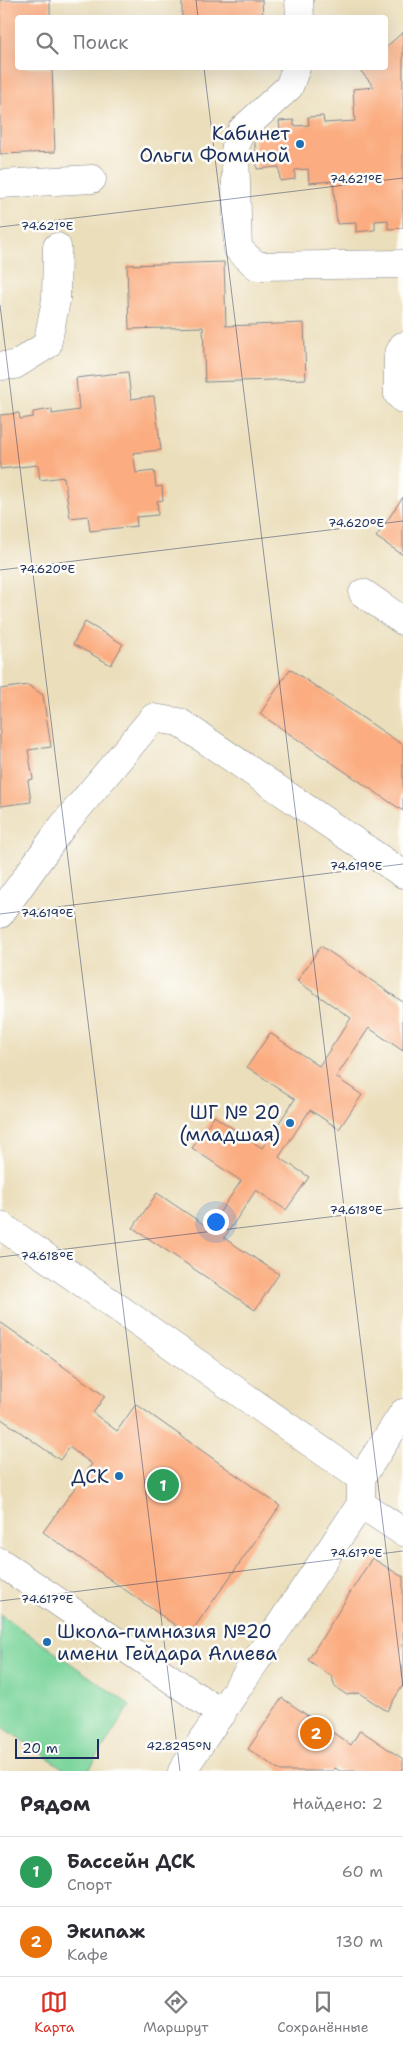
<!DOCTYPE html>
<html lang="ru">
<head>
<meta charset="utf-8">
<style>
	:root { --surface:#fff; --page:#f2f2f3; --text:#2b2b33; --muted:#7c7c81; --line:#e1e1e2; --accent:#d93025 }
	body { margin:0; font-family:"Shantell Sans",sans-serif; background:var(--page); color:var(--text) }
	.scale { position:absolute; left:15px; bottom:12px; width:84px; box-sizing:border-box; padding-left:5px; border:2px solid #1b2f5e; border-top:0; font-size:14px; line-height:18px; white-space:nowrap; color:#1b2f5e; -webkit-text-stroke:4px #fdfcf7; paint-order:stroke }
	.you { position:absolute; left:215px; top:1221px; width:18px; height:18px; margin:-12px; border:4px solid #fff; border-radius:50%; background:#1a73e8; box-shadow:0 0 0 8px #1a73e833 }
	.badge { display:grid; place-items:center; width:32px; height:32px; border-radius:50%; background:var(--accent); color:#fff; font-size:16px; font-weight:700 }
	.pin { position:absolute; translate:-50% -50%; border:2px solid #fff; box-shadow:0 1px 5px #0006 }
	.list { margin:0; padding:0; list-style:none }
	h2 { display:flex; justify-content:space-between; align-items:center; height:65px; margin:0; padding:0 20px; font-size:21px }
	h2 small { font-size:16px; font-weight:400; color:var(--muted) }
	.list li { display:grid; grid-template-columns:32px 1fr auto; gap:15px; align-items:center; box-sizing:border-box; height:70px; padding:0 20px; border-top:1px solid var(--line) }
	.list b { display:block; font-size:19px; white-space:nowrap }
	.list p { margin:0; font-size:16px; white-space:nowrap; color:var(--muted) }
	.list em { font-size:16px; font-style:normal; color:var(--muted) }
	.icon { flex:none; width:28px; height:28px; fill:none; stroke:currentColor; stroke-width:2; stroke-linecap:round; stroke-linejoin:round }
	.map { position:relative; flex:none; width:403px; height:1771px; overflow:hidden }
	.search { position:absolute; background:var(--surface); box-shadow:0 5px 20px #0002; left:15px; right:15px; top:15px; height:55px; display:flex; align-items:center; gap:12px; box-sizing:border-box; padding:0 18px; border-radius:5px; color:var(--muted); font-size:19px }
	.sheet { height:205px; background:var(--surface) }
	nav { display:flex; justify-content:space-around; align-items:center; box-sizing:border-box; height:70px; border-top:1px solid var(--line); background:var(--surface); font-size:14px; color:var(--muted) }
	nav a { display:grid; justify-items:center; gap:2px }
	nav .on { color:var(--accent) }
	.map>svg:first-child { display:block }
</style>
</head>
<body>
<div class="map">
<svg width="403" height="1771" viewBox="0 0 403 1771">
	<rect width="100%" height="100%" fill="#fdfcf7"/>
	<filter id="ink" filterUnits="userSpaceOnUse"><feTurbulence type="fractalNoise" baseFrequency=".02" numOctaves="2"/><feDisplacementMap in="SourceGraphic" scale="10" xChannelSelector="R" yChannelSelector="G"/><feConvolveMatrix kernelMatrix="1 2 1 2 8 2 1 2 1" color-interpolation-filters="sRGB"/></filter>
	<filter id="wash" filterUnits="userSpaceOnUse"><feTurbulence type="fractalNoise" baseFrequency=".0096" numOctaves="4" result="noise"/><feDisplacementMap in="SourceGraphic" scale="20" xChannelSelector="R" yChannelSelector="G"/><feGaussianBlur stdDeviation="1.12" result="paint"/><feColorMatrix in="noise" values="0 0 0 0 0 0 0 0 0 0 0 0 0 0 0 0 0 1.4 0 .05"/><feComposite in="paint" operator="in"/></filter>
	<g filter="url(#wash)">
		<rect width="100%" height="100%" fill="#ebdebb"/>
		<!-- green -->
		<polygon fill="#7bd59b" stroke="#4b827c" points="0,1614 130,1705 88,1771 67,1771 0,1725"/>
		<g id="blocks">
			<!-- building -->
			<g fill="#fbad81">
				<polygon points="0,0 50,0 50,18 18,18 18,68 52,68 55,152 0,154"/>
				<polygon points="182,0 262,0 263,18 182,18"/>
				<polygon points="403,32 403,228 388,229 388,220 375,221 375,230 356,232 356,223 337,224 333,181 309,183 308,169 295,170 295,179 280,181 279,167 257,169 254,132 280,130 279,121 294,120 294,126 309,125 308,117 323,116 324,123 355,121 353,89 374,87 359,69 361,68 386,68 386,47"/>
				<polygon points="224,262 226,326 304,323 306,379 205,382 203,327 129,329 127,265"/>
				<polygon points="128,372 131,399 154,396 161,450 133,453 136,473 154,471 156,487 162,486 163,500 157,501 158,515 136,517 137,526 90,531 88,516 70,518 64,477 40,480 38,465 0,469 0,415 19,413 20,419 33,417 33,412 52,409 52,414 79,410 76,378"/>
				<polygon points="403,497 403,555 376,537"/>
				<polygon points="85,622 123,644 111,665 73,644"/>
				<polygon points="290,669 403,745 403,811 260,714"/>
				<polygon points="28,685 43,695 51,747 28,750 33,779 28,780 31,802 0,806 0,689"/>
				<polygon points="321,946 403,1002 403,1051 369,1028 336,1077 362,1095 339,1129 310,1110 279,1157 309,1177 286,1210 256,1190 224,1238 279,1274 255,1310 133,1228 157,1193 209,1228 241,1181 192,1148 214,1116 262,1148 295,1099 247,1067 270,1033 319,1066 351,1018 297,981"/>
				<polygon points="0,1322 105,1396 93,1413 117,1431 136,1404 280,1506 189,1635 43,1532 92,1464 69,1447 60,1460 0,1418"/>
				<polygon points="372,1558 401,1576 403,1576 403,1685 387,1711 359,1693 347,1695 335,1687 332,1677 308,1660"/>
				<polygon points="282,1698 351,1745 360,1730 403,1759 403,1771 340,1771 335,1768 333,1771 281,1771 248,1749"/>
			</g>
		</g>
	</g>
	<g filter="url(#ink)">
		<use href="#blocks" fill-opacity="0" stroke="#83868c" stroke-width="1"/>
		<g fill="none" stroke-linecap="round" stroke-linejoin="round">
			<!-- minor casing -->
			<g stroke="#83868c" stroke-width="29">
				<g id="minor">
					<polyline points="299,0 300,18"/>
					<polyline points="296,68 289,87 242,130 237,140 235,152 238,249 257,266 403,264"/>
					<polyline points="0,184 92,179"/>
					<polyline points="403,346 398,355 398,394 403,399"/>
					<polyline points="0,366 15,365 47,345 56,300 57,247"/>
					<polyline points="363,593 403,621"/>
					<polyline points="0,914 62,827 153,718 179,722 403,874"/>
					<polyline points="0,1225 361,1478"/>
					<polyline points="361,1504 403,1532"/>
					<polyline points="0,1562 222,1714"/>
					<polyline points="182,1771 361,1504 361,1478 403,1413"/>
				</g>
			</g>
			<!-- minor -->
			<use href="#minor" stroke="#fff" stroke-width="28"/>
		</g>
	</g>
	<!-- ticks -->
	<path fill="none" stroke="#1b2f5e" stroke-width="1" stroke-opacity="0.45" d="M 196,0 L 198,18M 204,68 L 403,1687M 0,227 L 403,178M 0,305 L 180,1771M 0,570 L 403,521M 0,914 L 403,864M 0,1257 L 403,1208M 0,1601 L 403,1551"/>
	<!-- markers -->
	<g fill="#1f6fb2" stroke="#fdfcf7" stroke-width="2">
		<circle cx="300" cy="144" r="5"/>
		<circle cx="290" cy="1123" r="5"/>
		<circle cx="119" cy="1476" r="5"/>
		<circle cx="47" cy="1642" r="5"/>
	</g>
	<g text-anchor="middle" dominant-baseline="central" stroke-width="5" stroke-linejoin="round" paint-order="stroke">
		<!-- poi labels -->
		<g font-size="19" fill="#1b2f5e" stroke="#fdfcf7" text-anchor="end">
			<text x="290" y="133">Кабинет<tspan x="290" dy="22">Ольги Фоминой</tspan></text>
			<text x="280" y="1112">ШГ № 20<tspan x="280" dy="22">(младшая)</tspan></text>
			<text x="109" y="1476">ДСК</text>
			<text x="57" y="1631" text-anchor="start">Школа-гимназия №20<tspan x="57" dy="22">имени Гейдара Алиева</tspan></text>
		</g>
	</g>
	<g font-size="12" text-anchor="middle" fill="#1b2f5e" stroke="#fdfcf7" stroke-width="5" stroke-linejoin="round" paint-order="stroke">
		<text x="356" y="183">74.621°E</text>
		<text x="47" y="230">74.621°E</text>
		<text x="356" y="527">74.620°E</text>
		<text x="47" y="573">74.620°E</text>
		<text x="356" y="870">74.619°E</text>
		<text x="47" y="917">74.619°E</text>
		<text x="356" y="1214">74.618°E</text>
		<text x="47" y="1260">74.618°E</text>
		<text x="356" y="1557">74.617°E</text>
		<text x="47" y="1603">74.617°E</text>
		<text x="179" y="1750">42.8295°N</text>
	</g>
</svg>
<div class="scale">20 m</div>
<div class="you"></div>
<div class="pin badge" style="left:163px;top:1485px;background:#2e9e5b">1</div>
<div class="pin badge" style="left:316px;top:1733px;background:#e8710a">2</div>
<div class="search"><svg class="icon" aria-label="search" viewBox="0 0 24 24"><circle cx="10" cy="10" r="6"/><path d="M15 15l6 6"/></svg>Поиск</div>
</div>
<section class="sheet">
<h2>Рядом<small>Найдено: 2</small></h2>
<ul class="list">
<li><span class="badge" style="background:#2e9e5b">1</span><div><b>Бассейн ДСК</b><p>Спорт</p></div><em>60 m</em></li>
<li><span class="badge" style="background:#e8710a">2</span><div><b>Экипаж</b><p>Кафе</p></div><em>130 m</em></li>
</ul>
</section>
<nav>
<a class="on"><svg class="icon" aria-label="map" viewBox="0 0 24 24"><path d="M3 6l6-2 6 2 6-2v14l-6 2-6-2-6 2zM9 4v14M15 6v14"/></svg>Карта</a>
<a><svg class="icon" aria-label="directions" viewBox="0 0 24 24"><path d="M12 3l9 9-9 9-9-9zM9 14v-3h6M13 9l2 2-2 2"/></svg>Маршрут</a>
<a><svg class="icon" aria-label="saved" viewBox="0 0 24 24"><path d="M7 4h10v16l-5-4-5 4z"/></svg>Сохранённые</a>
</nav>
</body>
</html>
